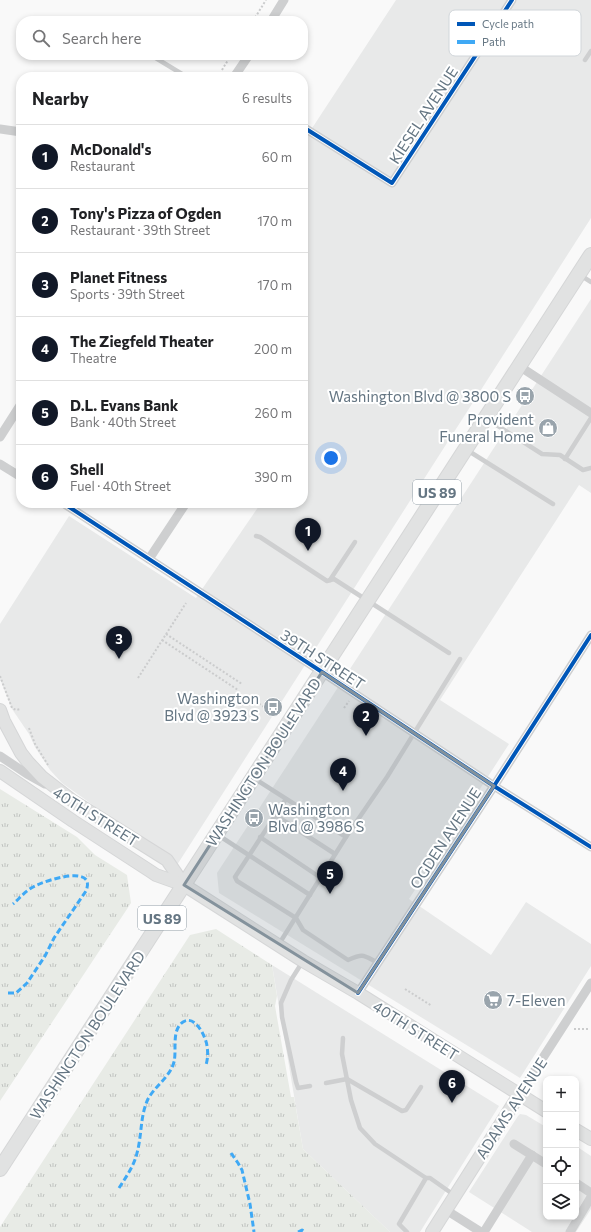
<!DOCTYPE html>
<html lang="en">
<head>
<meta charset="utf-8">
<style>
	:root { --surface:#fff; --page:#f6f6f6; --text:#202124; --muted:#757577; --line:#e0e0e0; --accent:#111827 }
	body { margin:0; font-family:Commissioner,sans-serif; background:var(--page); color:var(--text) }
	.controls { position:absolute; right:12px; bottom:12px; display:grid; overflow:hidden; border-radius:8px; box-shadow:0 2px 6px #0003 }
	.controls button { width:36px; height:36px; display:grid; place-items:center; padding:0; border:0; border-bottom:1px solid var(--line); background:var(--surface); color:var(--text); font:20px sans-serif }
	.you { position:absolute; left:331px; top:458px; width:14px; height:14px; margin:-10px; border:3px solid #fff; border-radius:50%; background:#1a73e8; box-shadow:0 0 0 6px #1a73e833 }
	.badge { display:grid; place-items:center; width:26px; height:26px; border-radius:50%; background:var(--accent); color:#fff; font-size:13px; font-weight:700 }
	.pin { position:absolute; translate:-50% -33px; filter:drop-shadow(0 1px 2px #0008) }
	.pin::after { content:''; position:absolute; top:21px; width:14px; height:12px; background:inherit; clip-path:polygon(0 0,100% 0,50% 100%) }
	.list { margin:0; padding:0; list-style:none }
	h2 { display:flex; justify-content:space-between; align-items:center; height:52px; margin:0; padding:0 16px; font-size:17px }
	h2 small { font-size:13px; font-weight:400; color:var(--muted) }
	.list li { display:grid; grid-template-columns:26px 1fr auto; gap:12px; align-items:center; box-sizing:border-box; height:64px; padding:0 16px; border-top:1px solid var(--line) }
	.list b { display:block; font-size:15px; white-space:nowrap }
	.list p { margin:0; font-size:13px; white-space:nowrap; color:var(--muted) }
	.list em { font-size:13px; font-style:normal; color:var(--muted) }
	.icon { flex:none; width:22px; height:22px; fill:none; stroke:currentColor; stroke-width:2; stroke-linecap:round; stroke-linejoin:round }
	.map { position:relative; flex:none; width:591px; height:1232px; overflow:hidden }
	.search { position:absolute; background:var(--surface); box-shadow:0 2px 6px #0003; left:16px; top:16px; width:292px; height:44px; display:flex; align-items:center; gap:10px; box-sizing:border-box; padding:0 14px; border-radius:16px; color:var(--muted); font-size:15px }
	.panel { position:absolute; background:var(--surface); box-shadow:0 2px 6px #0003; left:16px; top:72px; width:292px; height:436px; border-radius:16px }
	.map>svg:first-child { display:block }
</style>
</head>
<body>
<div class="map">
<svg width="591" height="1232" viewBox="0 0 591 1232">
	<defs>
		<pattern id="grass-tufts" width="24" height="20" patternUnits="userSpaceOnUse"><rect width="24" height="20" fill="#e8ebe6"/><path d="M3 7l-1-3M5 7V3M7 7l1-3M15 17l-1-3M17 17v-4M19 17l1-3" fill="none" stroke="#c0c3c0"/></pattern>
	</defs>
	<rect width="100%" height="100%" fill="#f9f9f9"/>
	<!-- built -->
	<g fill="#e8e9e9">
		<polygon points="396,0 591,0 591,218 177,865 62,783 50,770 35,747 29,734 12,709 0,679 0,624 69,516 196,598 261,503 303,503 303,142"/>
		<polygon points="591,299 591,493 579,485 440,700 509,744 409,899 491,955 526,902 591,944 591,966 520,1078 219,893 217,873"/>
		<polygon points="272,965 499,1106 420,1232 390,1232 303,1149"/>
		<polygon points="520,1114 526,1115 546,1127 546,1217 576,1217 576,1146 591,1156 591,1209 576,1232 532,1232 469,1192 518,1116"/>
	</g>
	<!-- grass -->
	<g fill="url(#grass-tufts)">
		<polygon points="0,789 77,837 95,855 127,875 131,903 0,1101"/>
		<polygon points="216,929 272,965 277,996 275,1006 291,1097 294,1097 303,1149 390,1232 0,1232 0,1227 190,935"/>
	</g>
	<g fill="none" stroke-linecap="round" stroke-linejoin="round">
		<!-- secondary casing -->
		<g stroke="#d5d6d7" stroke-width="14">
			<g id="secondary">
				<polyline points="0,710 4,721 21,753 28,762 42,777 73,801 167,860 184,885"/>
				<polyline points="0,771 73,821 150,871 156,875 184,885 303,961 358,993 546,1111"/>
				<polyline points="576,1130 591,1139"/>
				<polyline points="432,1232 519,1095"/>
			</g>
		</g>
		<!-- primary casing -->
		<g stroke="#d5d6d7" stroke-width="16">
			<polyline id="primary" points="0,1169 591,255"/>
		</g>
		<!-- path -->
		<g stroke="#cbcccd" stroke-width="2" stroke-dasharray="2 2" stroke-linecap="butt">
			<polyline points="253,21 266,0"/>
			<polyline points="222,70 231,55"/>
			<polyline points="166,634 242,684"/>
			<polyline points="162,640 238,690"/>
			<polyline points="0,676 12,708 16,710 21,709"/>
			<polyline points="138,678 186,603"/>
			<polyline points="249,697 267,709"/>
			<polyline points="344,708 349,701"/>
			<polyline points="29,728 35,744 48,765"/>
			<polyline points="405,989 432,1006"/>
			<polyline points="574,1029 590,1029"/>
		</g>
		<!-- lane -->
		<g stroke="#cecfd0" stroke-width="4.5">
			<polyline points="154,57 187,77"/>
			<polyline points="585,60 591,51"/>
			<polyline points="580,275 591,282"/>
			<polyline points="487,419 542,454 560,455 583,470 591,468"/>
			<polyline points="467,450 553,504"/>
			<polyline points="565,459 591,418"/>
			<polyline points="256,536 260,537 327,581 334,579 449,653"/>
			<polyline points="330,580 355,542"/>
			<polyline points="255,779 346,837 279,944"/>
			<path d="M 286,799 L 235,877 L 237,881 L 296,918 L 303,930 L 348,960 C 364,953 363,955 378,963"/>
			<polyline points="275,815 335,854"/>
			<polyline points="218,835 310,895"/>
			<polyline points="260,837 321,878"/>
			<polyline points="346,837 387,777 460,659"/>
			<polyline points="303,961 291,980 281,1003 282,1017 296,1082 298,1088 310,1086"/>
			<polyline points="343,1038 342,1054 351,1100 360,1128 375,1144 426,1178"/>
			<polyline points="326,1083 347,1079 402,1111 406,1110 421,1087"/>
			<polyline points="407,1232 399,1224 426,1178 430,1178 454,1195"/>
		</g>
		<!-- street -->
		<g stroke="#cecfd0" stroke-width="9">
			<polyline points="271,21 284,0"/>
			<polyline points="234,77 249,55"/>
			<polyline points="303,127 392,183 512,0"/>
			<polyline points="0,129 21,132"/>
			<polyline points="519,366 591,413"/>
			<polyline points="0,437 21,404"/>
			<polyline points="0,464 21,477"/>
			<polyline points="63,503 322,672 494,786 591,847"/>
			<polyline points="149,559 186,503"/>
			<polyline points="0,756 27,774 45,784"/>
			<polyline points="358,993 494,786 591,635"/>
			<polyline points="519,1095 591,983"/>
			<polyline points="514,1144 546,1164"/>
			<polyline points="576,1183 591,1193"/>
			<polyline points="446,1210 481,1232"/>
			<polyline points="484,1232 532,1155"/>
			<polyline points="570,1232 591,1197"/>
		</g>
		<!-- secondary -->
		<use href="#secondary" stroke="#e1e2e2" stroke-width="12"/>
		<!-- primary -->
		<use href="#primary" stroke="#e1e2e2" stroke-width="14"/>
		<!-- quiet -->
		<g stroke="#3fa9f5" stroke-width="3" stroke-dasharray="6 3" stroke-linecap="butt">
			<path d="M 8,993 L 16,993 L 27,983 L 45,956 L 54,938 L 86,891 C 97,864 46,880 35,886 C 26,890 20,898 13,904"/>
			<polyline points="231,1153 238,1163 242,1170 250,1204 254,1232"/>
			<path d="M 119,1188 C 126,1177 134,1166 137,1153 C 142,1135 140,1116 148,1099 C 155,1086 170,1077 174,1062 C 177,1050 171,1030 183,1022 C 195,1014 206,1037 207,1046 C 208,1052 208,1058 206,1065"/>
			<polyline points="298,1232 302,1230 305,1232"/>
		</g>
		<!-- cycleway casing -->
		<g stroke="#fff" stroke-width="6">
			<g id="cycleway">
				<polyline points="303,127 392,183 512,0"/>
				<polyline points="63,503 322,672 494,786 591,847"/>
				<polyline points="358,993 494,786 591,635"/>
			</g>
		</g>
		<!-- cycleway -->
		<use href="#cycleway" stroke="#0057b8" stroke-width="4"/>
	</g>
	<!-- marked area -->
	<path fill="#84929c" fill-opacity="0.2" stroke="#84929c" stroke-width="3" stroke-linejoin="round" d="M 322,672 L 494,786 L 358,993 L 184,885 Z"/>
	<!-- icons -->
	<defs>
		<g id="bus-disc" transform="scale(1)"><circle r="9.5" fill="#99a4ac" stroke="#fff"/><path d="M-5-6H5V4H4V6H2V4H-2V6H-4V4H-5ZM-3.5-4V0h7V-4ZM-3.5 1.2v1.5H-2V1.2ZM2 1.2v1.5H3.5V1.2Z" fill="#fff"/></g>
		<g id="shop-disc" transform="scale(1)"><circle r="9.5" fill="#99a4ac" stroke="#fff"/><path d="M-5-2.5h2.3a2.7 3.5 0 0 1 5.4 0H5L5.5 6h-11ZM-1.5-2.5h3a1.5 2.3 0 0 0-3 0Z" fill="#fff"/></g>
		<g id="supermarket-disc" transform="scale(1)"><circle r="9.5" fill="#99a4ac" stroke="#fff"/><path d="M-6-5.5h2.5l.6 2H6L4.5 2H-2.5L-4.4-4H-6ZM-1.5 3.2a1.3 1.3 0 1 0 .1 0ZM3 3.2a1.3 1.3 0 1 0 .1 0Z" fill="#fff"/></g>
	</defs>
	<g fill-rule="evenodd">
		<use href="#bus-disc" x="525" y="396"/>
		<use href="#shop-disc" x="548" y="428"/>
		<use href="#bus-disc" x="273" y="707"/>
		<use href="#bus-disc" x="254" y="818"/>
		<use href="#supermarket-disc" x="493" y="1000"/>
	</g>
	<g text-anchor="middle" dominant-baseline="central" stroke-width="4" stroke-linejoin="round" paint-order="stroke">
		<!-- shield labels -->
		<g fill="#fff" stroke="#939fa8" stroke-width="1">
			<rect x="413" y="480" width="48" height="24" rx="3"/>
			<rect x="138" y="906" width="48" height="24" rx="3"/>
		</g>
		<g font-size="14" font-weight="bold" fill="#657683">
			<text x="437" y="492">US 89</text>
			<text x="162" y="918">US 89</text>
		</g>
		<!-- street labels -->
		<g font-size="15" fill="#657683" stroke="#fff">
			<text transform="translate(423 115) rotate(-57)">KIESEL AVENUE</text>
			<text transform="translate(323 659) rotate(33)">39TH STREET</text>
			<text transform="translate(263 762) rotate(-57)">WASHINGTON BOULEVARD</text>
			<text transform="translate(96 816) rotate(32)">40TH STREET</text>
			<text transform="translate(445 838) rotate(-57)">OGDEN AVENUE</text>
			<text transform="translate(416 1030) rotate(32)">40TH STREET</text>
			<text transform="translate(87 1035) rotate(-57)">WASHINGTON BOULEVARD</text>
			<text transform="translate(511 1108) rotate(-57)">ADAMS AVENUE</text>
		</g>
		<!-- poi labels -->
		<g font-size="15" fill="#657683" stroke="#fff" text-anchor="end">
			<text x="511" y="396">Washington Blvd @ 3800 S</text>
			<text x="534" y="419">Provident<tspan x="534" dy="17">Funeral Home</tspan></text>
			<text x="259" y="698">Washington<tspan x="259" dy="17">Blvd @ 3923 S</tspan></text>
			<text x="268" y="809" text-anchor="start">Washington<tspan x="268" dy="17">Blvd @ 3986 S</tspan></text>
			<text x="507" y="1000" text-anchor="start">7-Eleven</text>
		</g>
	</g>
	<!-- legend -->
	<rect x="449" y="10" width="132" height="46" rx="6" fill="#fff" stroke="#d1d6da" stroke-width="1"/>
	<rect x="457" y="22" width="18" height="4" fill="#0057b8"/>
	<rect x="457" y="40" width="18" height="4" fill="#3fa9f5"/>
	<g font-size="11" fill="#657683">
		<text x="482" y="28">Cycle path</text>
		<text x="482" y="46">Path</text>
	</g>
</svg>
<div class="controls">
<button>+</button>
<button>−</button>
<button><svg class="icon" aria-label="locate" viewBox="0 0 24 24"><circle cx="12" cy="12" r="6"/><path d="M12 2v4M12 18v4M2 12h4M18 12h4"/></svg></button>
<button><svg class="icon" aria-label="layers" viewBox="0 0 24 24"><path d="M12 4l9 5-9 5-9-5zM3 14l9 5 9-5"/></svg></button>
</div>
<div class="you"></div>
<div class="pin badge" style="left:308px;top:551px">1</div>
<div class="pin badge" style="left:366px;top:736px">2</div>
<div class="pin badge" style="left:119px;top:659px">3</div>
<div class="pin badge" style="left:343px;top:791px">4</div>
<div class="pin badge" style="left:330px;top:894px">5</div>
<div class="pin badge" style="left:452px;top:1103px">6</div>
<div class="search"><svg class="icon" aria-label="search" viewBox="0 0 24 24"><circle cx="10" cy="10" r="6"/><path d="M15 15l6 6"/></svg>Search here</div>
<section class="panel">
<h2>Nearby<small>6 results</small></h2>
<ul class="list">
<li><span class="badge">1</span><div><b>McDonald's</b><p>Restaurant</p></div><em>60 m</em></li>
<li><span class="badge">2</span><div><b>Tony's Pizza of Ogden</b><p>Restaurant · 39th Street</p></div><em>170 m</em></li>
<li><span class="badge">3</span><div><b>Planet Fitness</b><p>Sports · 39th Street</p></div><em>170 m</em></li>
<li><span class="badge">4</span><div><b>The Ziegfeld Theater</b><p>Theatre</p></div><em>200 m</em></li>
<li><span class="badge">5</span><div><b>D.L. Evans Bank</b><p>Bank · 40th Street</p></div><em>260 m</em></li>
<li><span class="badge">6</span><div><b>Shell</b><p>Fuel · 40th Street</p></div><em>390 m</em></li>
</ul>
</section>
</div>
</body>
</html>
